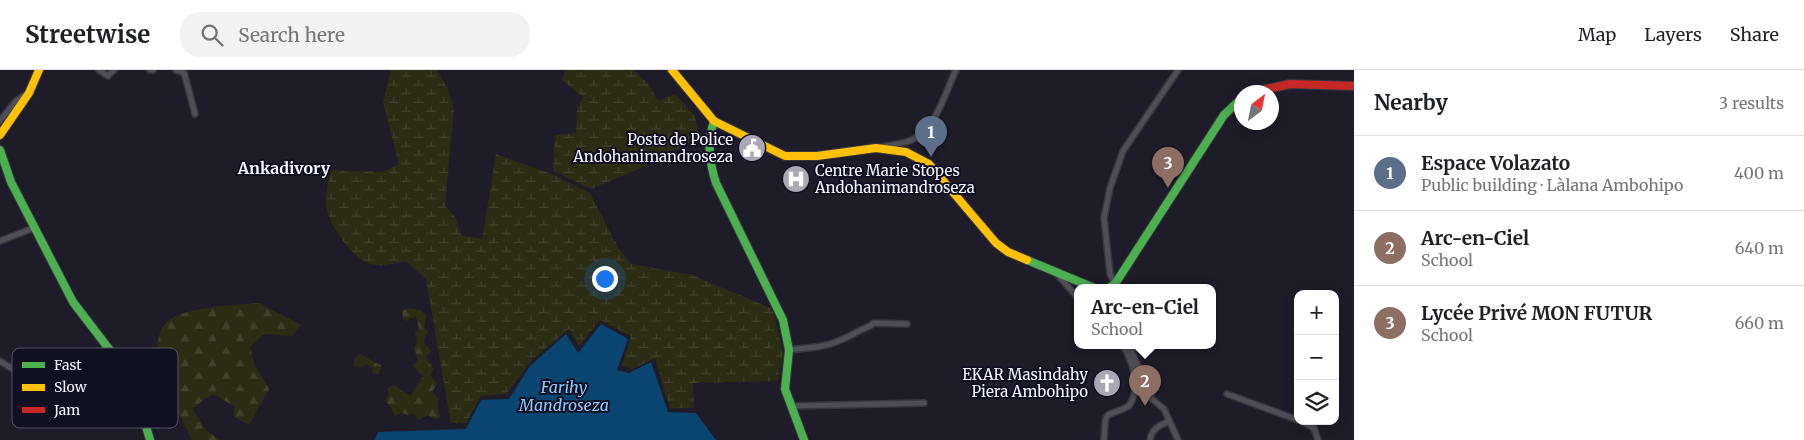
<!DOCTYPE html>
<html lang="en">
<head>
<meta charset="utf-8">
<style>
	:root { --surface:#fff; --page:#f2f2f2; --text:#202124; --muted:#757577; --line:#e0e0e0; --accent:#b45309 }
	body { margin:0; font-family:Merriweather,serif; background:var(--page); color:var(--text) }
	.controls { position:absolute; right:15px; bottom:15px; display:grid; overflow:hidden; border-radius:10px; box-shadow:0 2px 12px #0003 }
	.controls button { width:45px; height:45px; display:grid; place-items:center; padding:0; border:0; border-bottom:1px solid var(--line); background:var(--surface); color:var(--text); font:25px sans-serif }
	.compass { position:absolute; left:1234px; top:15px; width:45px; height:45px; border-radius:50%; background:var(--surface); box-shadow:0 2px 12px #0003; rotate:32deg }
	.you { position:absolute; left:604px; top:208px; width:18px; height:18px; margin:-12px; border:4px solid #fff; border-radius:50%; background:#1a73e8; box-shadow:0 0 0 8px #1a73e833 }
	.badge { display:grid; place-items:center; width:32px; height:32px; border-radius:50%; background:var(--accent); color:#fff; font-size:16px; font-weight:700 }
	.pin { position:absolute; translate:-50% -41px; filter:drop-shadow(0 1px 2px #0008) }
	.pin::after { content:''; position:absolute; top:26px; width:18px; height:15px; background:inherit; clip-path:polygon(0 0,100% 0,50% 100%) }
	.popup { position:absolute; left:1074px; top:214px; width:142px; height:65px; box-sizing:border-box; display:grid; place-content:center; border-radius:10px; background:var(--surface); filter:drop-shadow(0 1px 4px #0005); font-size:16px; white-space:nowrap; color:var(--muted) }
	.popup b { font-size:19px; color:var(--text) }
	.popup::after { content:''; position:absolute; left:50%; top:100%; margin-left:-10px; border:10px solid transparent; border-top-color:var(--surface) }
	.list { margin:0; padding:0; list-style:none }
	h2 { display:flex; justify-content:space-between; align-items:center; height:65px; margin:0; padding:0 20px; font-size:21px }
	h2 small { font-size:16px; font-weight:400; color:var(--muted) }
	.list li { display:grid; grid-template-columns:32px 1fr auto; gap:15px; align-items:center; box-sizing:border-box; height:75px; padding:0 20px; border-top:1px solid var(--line) }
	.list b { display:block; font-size:19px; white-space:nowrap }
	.list p { margin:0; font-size:16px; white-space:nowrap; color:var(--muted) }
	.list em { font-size:16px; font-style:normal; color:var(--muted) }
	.icon { flex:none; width:28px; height:28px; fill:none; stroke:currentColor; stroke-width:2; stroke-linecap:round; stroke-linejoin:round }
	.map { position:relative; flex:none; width:1354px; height:370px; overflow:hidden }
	header { display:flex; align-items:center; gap:30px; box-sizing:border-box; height:70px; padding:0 25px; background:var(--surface); border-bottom:1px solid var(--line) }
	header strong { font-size:24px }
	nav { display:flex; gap:28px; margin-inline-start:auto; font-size:18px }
	.search { width:350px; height:45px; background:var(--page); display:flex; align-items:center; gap:12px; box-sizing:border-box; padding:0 18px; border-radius:20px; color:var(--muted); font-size:19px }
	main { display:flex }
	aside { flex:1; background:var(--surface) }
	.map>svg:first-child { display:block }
</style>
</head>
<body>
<header>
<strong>Streetwise</strong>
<div class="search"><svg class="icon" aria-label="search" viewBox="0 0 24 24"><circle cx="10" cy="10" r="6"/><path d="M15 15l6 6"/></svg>Search here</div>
<nav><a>Map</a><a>Layers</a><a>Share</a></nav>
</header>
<main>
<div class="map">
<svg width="1354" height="370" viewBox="0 0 1354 370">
	<defs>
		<pattern id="forest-firs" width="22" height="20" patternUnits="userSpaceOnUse" patternTransform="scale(1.25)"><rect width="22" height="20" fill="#2b2c13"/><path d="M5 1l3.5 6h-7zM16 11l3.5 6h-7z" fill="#40412b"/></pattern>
		<pattern id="wetland-marsh" width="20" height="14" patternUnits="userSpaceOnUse" patternTransform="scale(1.25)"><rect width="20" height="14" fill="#2b2c13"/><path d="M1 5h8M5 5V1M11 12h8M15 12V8" fill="none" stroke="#40412b"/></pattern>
	</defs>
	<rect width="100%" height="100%" fill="#1e1c28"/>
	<!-- forest -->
	<g fill="url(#forest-firs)">
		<path d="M 259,233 L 301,255 L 292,266 L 264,264 L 250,277 L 255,295 L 269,319 L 249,355 L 234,347 L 235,337 L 214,324 L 203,330 L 193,339 L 206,360 L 220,370 L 192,370 C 180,344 132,265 176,246 C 201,236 232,235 259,233 Z"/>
		<polygon points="409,238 421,240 426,246 424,257 428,261 424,272 431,281 426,288 434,299 430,305 437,314 432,322 439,329 437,335 441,347 434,349 428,345 418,350 413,343 408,345 402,343 395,346 390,336 385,331 389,325 387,318 394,315 410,326 423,306 412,296 418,290 414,278 417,272 415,263 419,259 416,247 411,248 407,251 403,249 402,240"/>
		<path d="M 359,284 C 367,285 373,294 382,295 L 378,305 L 372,302 L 373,298 L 366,294 L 362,298 L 354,296 L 355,288 Z"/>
	</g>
	<!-- wetland -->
	<g fill="url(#wetland-marsh)">
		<path d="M 391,0 L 437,0 L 448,19 L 454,39 L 445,136 L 456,148 L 461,165 L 482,169 L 496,84 L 554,105 L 590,123 L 618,177 L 631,194 L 692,205 L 773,239 L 783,284 L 778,311 L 693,313 L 694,338 L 670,338 L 655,288 L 633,299 L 622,295 L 631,266 L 600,250 L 579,276 L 569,259 L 533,289 L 506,324 L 481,326 L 466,353 L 451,353 L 426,209 L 406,191 C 395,194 378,198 367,193 C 352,187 326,151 326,134 C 325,123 329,111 331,100 L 383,102 L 399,94 L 383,32 Z"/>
		<polygon points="565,0 634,0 650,16 658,31 675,24 695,46 700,69 632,102 591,119 553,101 555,65 576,63 577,38 583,27 562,10"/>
	</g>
	<!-- water -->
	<polygon fill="#094570" points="601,254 628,269 617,300 629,303 651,292 668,342 696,343 716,370 375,370 378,362 466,359 481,330 509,329 530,296 566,264 578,283"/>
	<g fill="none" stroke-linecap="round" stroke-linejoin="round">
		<!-- street casing -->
		<g stroke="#37363f" stroke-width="8">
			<g id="street">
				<polyline points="99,0 108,6 114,0"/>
				<polyline points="150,0 153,0"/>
				<polyline points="176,0 184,3 185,6 195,44"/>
				<polyline points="0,51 16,31 28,23"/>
				<path d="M 881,77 C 890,75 900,74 909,71 C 935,63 945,23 956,0"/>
				<polyline points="0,171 36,157"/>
				<polyline points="1057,204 1078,228"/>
				<polyline points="1115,214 1110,204 1104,148 1110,118 1123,81 1178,0"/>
				<polyline points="1129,275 1152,329 1164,339 1178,370"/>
				<path d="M 789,280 C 821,276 828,278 857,262 C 864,258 868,258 874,253 L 907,254"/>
				<polyline points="0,291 22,305"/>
				<polyline points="90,316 114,310 137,330"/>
				<polyline points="1227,324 1298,350"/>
				<polyline points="791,336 924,333"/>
				<polyline points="1301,351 1314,358 1318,370"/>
				<path d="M 1104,370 C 1106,335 1104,350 1129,336 C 1142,317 1133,293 1123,275"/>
				<path d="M 1150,370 C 1152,358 1159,356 1169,351"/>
			</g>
		</g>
		<!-- fast casing -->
		<g stroke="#37363f" stroke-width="10">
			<g id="fast">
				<path d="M 714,51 C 707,73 709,91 716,113 L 783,250 L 789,280 L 785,319 L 804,370"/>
				<polyline points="0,80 11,112 73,232 132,309 150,370"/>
				<polyline points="1027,190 1092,217"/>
				<polyline points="1110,217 1115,214 1224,45 1242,28"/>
			</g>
		</g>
		<!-- slow casing -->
		<g stroke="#37363f" stroke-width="10">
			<g id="slow">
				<polyline points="672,0 714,51 785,86 817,86 876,78 906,82 929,94 996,173 1008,182 1027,190"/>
				<polyline points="0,65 29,23 39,0"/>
			</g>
		</g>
		<!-- jam casing -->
		<g stroke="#37363f" stroke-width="10">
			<polyline id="jam" points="1253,22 1290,14 1354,16"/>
		</g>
		<!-- street -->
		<use href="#street" stroke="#4f4e57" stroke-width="5"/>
		<!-- fast -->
		<use href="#fast" stroke="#4caf50" stroke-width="8"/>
		<!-- slow -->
		<use href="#slow" stroke="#ffc107" stroke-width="8"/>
		<!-- jam -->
		<use href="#jam" stroke="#c62828" stroke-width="8"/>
	</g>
	<!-- icons -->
	<defs>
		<g id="civic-disc" transform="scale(1.4375)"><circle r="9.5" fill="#a9a8b4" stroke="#110f22"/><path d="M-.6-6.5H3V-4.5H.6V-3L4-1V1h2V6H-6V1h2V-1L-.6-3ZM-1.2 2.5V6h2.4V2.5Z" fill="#fff"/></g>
		<g id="hospital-disc" transform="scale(1.4375)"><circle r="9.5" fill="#a9a8b4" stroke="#110f22"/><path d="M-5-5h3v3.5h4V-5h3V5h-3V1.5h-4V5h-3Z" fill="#fff"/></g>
		<g id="church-disc" transform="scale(1.4375)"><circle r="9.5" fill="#a9a8b4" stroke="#110f22"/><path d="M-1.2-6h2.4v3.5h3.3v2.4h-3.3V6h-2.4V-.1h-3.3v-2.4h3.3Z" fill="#fff"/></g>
	</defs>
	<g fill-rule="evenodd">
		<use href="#civic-disc" x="752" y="78"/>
		<use href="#hospital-disc" x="796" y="109"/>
		<use href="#church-disc" x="1107" y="313"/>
	</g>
	<g text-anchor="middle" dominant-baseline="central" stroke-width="4" stroke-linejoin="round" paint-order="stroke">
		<!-- poi labels -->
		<g font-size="15" fill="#f4f3ff" stroke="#110f22" text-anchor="end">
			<text x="733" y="69">Poste de Police<tspan x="733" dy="17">Andohanimandroseza</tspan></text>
			<text x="815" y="100" text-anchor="start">Centre Marie Stopes<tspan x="815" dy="17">Andohanimandroseza</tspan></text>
			<text x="1088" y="304">EKAR Masindahy<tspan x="1088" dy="17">Piera Ambohipo</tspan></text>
		</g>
		<!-- neighbourhood labels -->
		<g font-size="16" font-weight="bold" fill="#f4f3ff" stroke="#110f22">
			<text x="284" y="98">Ankadivory</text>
		</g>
		<!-- water labels -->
		<g font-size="16" font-style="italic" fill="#91c8fb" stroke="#110f22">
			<text x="564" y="317">Farihy<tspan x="564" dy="18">Mandroseza</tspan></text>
		</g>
	</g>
	<!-- legend -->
	<rect x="12" y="278" width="166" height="80" rx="8" fill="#110f22" stroke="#555364" stroke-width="1"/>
	<rect x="22" y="292" width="23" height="6" fill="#4caf50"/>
	<rect x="22" y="314" width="23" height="7" fill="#ffc107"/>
	<rect x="22" y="337" width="23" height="6" fill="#c62828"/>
	<g font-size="14" fill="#f4f3ff">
		<text x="54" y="300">Fast</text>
		<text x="54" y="322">Slow</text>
		<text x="54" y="345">Jam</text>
	</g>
</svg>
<div class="controls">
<button>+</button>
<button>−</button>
<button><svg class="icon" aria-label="layers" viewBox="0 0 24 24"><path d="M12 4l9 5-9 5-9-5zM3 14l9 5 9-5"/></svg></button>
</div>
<svg class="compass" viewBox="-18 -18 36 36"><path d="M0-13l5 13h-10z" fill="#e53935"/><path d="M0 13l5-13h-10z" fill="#757577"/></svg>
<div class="you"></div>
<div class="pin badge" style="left:931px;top:87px;background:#5c6f8a">1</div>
<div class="pin badge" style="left:1145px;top:336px;background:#8d6e63">2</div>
<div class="popup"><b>Arc-en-Ciel</b>School</div>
<div class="pin badge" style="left:1168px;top:118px;background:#8d6e63">3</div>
</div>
<aside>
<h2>Nearby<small>3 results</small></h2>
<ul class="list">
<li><span class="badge" style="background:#5c6f8a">1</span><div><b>Espace Volazato</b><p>Public building · Làlana Ambohipo</p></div><em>400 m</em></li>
<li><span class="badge" style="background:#8d6e63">2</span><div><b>Arc-en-Ciel</b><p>School</p></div><em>640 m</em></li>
<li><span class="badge" style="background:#8d6e63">3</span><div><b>Lycée Privé MON FUTUR</b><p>School</p></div><em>660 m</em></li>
</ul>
</aside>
</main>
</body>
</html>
